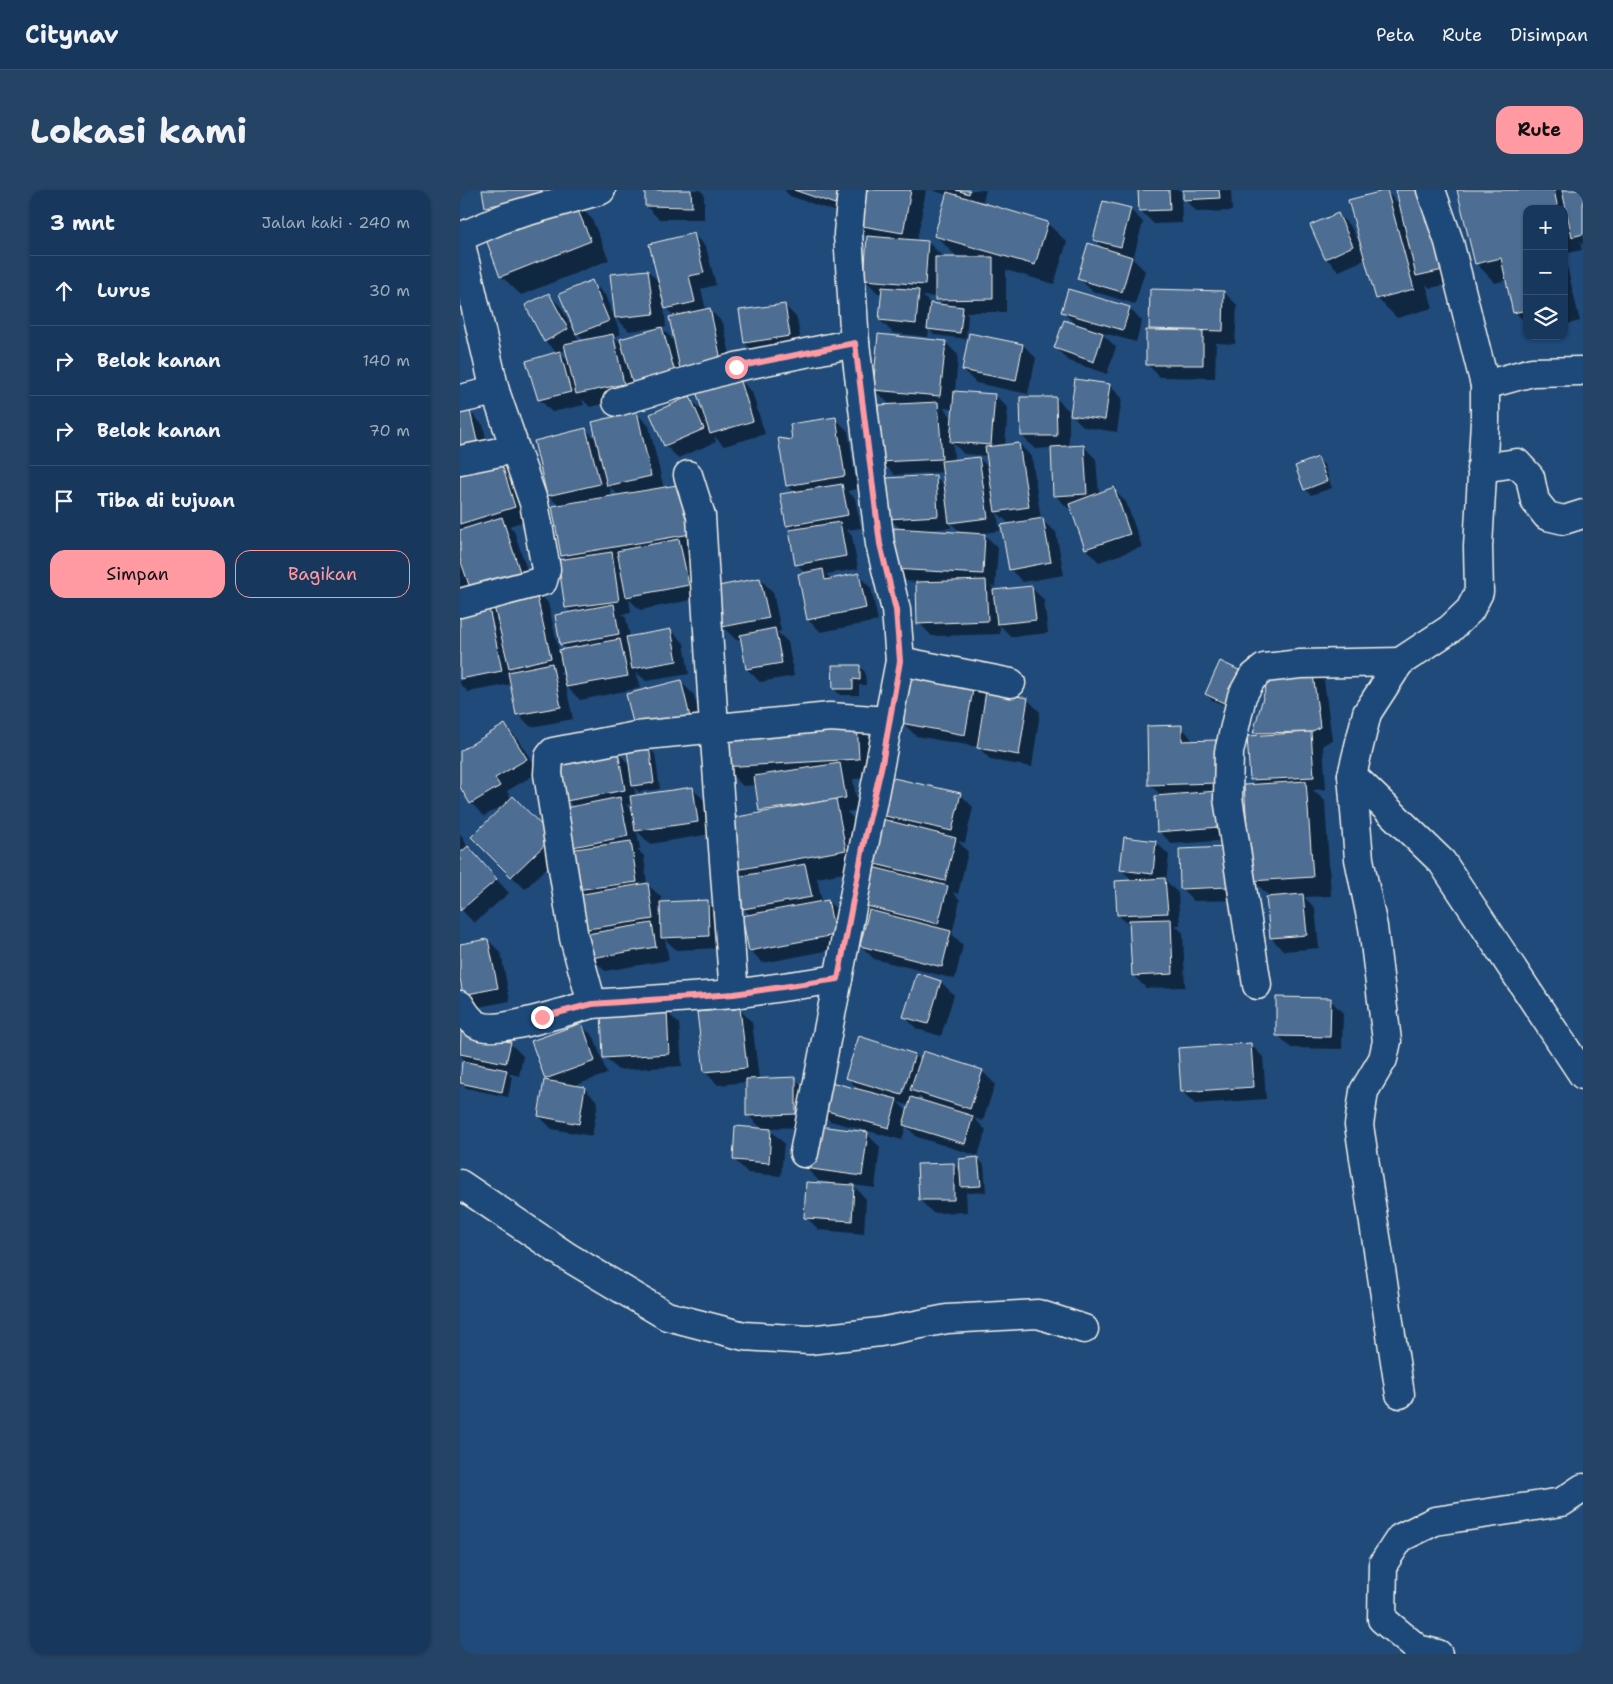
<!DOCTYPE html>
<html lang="id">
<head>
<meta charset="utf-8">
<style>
	:root { --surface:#17385c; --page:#244365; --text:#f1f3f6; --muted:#9eacbb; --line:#365272; --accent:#ff9aa2 }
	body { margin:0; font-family:"Shantell Sans",sans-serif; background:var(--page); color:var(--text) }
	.controls { position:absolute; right:15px; top:15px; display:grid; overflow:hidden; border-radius:10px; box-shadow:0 1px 4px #0004 }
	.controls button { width:45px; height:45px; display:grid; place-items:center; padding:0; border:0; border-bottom:1px solid var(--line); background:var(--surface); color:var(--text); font:25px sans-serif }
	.stop { position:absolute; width:15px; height:15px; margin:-11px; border:4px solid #ff9aa2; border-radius:50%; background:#fff }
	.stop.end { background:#ff9aa2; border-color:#fff; box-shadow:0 1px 5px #0008 }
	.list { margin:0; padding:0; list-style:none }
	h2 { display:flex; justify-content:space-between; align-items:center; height:65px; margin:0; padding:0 20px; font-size:21px }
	h2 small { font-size:16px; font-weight:400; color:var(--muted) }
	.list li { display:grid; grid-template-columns:32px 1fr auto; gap:15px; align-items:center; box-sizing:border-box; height:70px; padding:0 20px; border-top:1px solid var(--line) }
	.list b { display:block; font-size:19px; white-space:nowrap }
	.list em { font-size:16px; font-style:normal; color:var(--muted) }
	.actions { display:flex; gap:10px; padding:15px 20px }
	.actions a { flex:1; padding:11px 0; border:1px solid var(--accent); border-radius:15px; text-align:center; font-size:18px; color:var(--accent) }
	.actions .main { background:var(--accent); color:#111 }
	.icon { flex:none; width:28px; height:28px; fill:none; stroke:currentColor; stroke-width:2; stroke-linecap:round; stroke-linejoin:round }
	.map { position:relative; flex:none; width:1123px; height:1464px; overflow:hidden; border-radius:15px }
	header { display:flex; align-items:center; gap:30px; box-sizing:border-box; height:70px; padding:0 25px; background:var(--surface); border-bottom:1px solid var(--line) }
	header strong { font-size:24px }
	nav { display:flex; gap:28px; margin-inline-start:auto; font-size:18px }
	.intro { display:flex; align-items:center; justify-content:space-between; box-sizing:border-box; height:120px; padding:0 30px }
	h1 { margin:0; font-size:35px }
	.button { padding:12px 22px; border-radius:15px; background:var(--accent); color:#111; font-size:18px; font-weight:700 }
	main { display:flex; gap:30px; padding:0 30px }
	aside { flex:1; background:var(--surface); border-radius:15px; box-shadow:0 1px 4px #0004 }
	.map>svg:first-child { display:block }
</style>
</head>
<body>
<header>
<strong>Citynav</strong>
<nav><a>Peta</a><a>Rute</a><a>Disimpan</a></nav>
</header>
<div class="intro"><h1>Lokasi kami</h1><a class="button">Rute</a></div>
<main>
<aside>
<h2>3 mnt<small>Jalan kaki · 240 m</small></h2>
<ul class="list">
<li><svg class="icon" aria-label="ahead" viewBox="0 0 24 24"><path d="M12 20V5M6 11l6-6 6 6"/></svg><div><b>Lurus</b></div><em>30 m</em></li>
<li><svg class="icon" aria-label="right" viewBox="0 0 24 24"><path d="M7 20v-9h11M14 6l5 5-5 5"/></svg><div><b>Belok kanan</b></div><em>140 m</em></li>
<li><svg class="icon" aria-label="right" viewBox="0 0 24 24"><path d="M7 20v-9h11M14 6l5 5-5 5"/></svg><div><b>Belok kanan</b></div><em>70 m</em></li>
<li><svg class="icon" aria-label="arrive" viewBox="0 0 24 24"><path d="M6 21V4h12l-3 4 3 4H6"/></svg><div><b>Tiba di tujuan</b></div></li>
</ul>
<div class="actions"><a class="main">Simpan</a><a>Bagikan</a></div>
</aside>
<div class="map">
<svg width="1123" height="1464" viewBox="0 0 1123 1464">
	<rect width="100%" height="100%" fill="#1f4a7a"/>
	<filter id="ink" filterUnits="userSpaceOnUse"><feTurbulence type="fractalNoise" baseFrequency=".02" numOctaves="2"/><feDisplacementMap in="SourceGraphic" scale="10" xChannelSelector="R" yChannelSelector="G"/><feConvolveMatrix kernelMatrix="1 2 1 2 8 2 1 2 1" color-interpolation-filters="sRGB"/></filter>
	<g filter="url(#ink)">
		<!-- shadow -->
		<g fill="#0007" fill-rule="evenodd">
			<polygon points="23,0 92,0 113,10 132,29 149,70 61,105 41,86 39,29 26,16"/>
			<polygon points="186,0 240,0 244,4 244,29 199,29 186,16"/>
			<polygon points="324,0 397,0 388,26 330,6"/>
			<path d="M 398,0 L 466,0 L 457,51 L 468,52 L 481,65 L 480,69 L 505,68 L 495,65 L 476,46 L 487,5 L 472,0 L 526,0 L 522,14 L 587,33 L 607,52 L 594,94 L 546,80 L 546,122 L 506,122 L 508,125 L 506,149 L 474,145 L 469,139 L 468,147 L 433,143 L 420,130 L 423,103 L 418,103 L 405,90 L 408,47 L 393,34 ZM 463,106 L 477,107 L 484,116 L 472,115 Z"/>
			<polygon points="680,0 721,0 722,33 694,34 681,21"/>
			<polygon points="724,0 771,0 772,21 737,22 724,9"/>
			<polygon points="937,0 1004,91 970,98 966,94 973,118 937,128 917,108 906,69 879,81 866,68 878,24 891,37 905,65 926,1 940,15"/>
			<polygon points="999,0 1123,0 1123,55 1120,52 1122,60 1104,64 1104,19 1067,19 1067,134 1055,122 1047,90 1035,93 1016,73"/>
			<polygon points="670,19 683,32 673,69 685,81 675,114 632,101 619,88 645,60 634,49"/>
			<path d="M 233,44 L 246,57 L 256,95 L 241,99 L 246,120 L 250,120 L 263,133 L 274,183 L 130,217 L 122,209 L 124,215 L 92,222 L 79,209 L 97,163 L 85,151 L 88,104 L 101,117 L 120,152 L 125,151 L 117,143 L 132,92 L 145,105 L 161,144 L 154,147 L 163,155 L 196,138 L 169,141 L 156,128 L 188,81 L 200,93 ZM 204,116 L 215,127 L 215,152 L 201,137 L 206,137 ZM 106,159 L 109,172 L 100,163 Z"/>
			<polygon points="1104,64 1120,131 1104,135"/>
			<polygon points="764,102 777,115 775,154 756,153 755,188 700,187 687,174 693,141 690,138"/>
			<polygon points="324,115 337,128 342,159 298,166 285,153"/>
			<polygon points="669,118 682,131 676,152 640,142 656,157 647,184 609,171 596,158 617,136 603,122"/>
			<polygon points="510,144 563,155 576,168 568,204 516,193 503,180"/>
			<path d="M 485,152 L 498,165 L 495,202 L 535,205 L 548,218 L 545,256 L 559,254 L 572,267 L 581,330 L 596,342 L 604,385 L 563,392 L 550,379 L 550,335 L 537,322 L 540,341 L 523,343 L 538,358 L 535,397 L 531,396 L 535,401 L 571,397 L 584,410 L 588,443 L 551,447 L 540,435 L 540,444 L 472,446 L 459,433 L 457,392 L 446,391 L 433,378 L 441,340 L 430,328 L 476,287 L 486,297 L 484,282 L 435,285 L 422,272 L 430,215 L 415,200 ZM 483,218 L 493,219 L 493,228 ZM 493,253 L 504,264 L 528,266 L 530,279 L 519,268 L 494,271 ZM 490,332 L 501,343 L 468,342 L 468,340 L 491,338 Z"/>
			<polygon points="279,189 292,202 305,244 264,256 254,246 256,252 218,268 205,255 229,208 245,223"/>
			<polygon points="649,195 662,208 657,242 624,237 611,224"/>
			<polygon points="596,208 609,221 609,257 623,256 636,269 639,304 653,299 666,312 682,357 639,372 626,359 612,318 608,318 595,305 592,258 575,259 562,246"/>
			<path d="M 10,222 L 23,235 L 31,269 L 39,266 L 52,279 L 68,330 L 49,336 L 54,341 L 72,395 L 88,413 L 99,461 L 107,460 L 102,455 L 96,426 L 112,423 L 106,417 L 106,370 L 102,365 L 99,316 L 89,306 L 126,239 L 138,252 L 176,223 L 189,236 L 204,299 L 228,295 L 241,408 L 180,420 L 169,409 L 171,423 L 162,424 L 166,428 L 170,447 L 211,440 L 224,453 L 229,484 L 186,491 L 176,482 L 180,498 L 120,510 L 106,496 L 113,529 L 71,537 L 58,524 L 52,494 L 8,502 L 0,494 L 0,498 L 0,419 L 28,414 L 37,424 L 34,407 L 0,414 L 0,342 L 3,341 L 0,338 L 0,224 ZM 150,297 L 159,306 L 152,307 ZM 104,481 L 106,489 L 99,482 Z"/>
			<polygon points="375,228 388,241 397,299 387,301 395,308 401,338 387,340 392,346 398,379 366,384 372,390 398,385 411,398 418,431 361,442 348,430 346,384 337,374 333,341 328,335 335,303 327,295 334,252"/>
			<polygon points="857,268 864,275 872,298 851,305 845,299"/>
			<polygon points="300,389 313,402 321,441 317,442 328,452 334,486 300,492 287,479 282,449 276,450 263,437 255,398"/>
			<polygon points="760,473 773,519 752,510 746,504"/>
			<polygon points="399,476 405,482 406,495 399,495 399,505 380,505 374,499"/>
			<polygon points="453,477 527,502 567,509 580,522 572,577 531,570 518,557 456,546 443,533"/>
			<polygon points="851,477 864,490 872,550 863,555 866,599 853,600 865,611 871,706 844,707 855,718 859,758 824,761 811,748 811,708 793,690 796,595 791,590 799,546 795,542"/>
			<polygon points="221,492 234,505 243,540 189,553"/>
			<polygon points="396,534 416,553 418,588 393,589 398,620 387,622 395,630 404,677 417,680 409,671 414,622 500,604 513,617 505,653 498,651 508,662 498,704 492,702 500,710 492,744 503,755 495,789 414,769 401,756 409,726 396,713 405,679 357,688 362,712 368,711 381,724 387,757 303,773 290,760 291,726 284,719 278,688 284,687 277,680 304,624 300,620 296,595 283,596 263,577"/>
			<path d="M 45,536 L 58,549 L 79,582 L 47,601 L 51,609 L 106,662 L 118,660 L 114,656 L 114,617 L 107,610 L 157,562 L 170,575 L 188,558 L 195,564 L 200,599 L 179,602 L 174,597 L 176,607 L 232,598 L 245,611 L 251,644 L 190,654 L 177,641 L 180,659 L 177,659 L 184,666 L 187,694 L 201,707 L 202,713 L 247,712 L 260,725 L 261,758 L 216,760 L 205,749 L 209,770 L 145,781 L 132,768 L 122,740 L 103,662 L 65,699 L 12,647 L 45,615 L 24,626 L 11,613 L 0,594 L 0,563 ZM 172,614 L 174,622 L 166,615 Z"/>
			<polygon points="721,536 734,552 755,551 768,564 772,650 712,654 699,641 702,606 689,594"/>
			<polygon points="0,643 8,658 49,703 14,733 0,718"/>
			<polygon points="696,652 709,665 706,691 718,703 720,735 715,735 723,743 725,797 686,798 673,785 671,737 658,725 673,691 662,680"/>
			<polygon points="767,659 782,710 734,711 721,698"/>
			<polygon points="28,750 41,763 50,811 18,817 5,804 0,782 0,755"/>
			<polygon points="481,792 494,805 481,846 457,839 444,826"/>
			<polygon points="870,810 883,823 882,859 831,858 818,845"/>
			<polygon points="279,819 292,832 299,889 335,889 348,902 349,936 407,944 420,957 415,998 393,995 406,1009 404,1044 359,1040 346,1027 370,992 359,991 346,978 351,937 308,938 324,953 321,986 288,983 275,970 302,939 288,925 287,892 258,895 245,882"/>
			<polygon points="206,821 219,834 222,876 158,880 145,867"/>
			<polygon points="121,835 134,847 147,884 113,896 125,899 138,912 132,946 92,939 79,926 91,892 87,888"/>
			<polygon points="2,843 50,853 63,866 59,886 48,883 52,888 48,907 6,898 1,893 0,900 0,878 2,880 9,874 0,865"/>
			<polygon points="790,854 803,867 806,909 735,914 722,901"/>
			<path d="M 455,865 L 461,871 L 522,881 L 535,894 L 523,931 L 514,928 L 526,940 L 518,966 L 457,947 L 446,936 L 442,950 L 370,931 L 357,918 L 400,901 L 387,887 ZM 459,906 L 465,912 L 458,910 ZM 438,912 L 450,916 L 448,922 Z"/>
			<polygon points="518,969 524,975 526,1002 508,1003 506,1001 507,1022 473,1023 460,1010 493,975 501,982"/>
		</g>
		<!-- building -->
		<g fill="#4d6e92" stroke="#f4f1e8">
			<polygon points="22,0 82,0 83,5 25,17"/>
			<polygon points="185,0 231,0 232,17 185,16"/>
			<polygon points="334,0 380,0 375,14"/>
			<polygon points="397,0 451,0 443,43 391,34"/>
			<polygon points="496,0 510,0 509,4"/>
			<polygon points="678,0 709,0 710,20 679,21"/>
			<polygon points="723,0 759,0 760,8 723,10"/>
			<polygon points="927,0 954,99 916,109 888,10"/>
			<polygon points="936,0 973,0 992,78 956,86"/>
			<polygon points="997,0 1094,0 1098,19 1067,19 1067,120 1053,123 1041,68 1015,74"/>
			<polygon points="1102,0 1123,0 1123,44 1112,47"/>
			<polygon points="487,2 588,32 575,75 474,46"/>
			<polygon points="113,9 131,51 40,87 24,44"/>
			<polygon points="643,11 671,18 661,57 633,50"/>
			<polygon points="878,23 893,56 865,69 850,35"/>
			<polygon points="234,43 244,83 229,86 235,112 205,119 189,54"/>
			<polygon points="407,46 468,51 465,95 404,90"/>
			<polygon points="628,53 672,67 662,102 617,89"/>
			<polygon points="475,67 533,67 533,109 475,110"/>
			<polygon points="188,80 194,124 155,128 150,84"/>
			<polygon points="132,90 149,131 116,144 99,104"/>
			<polygon points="422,97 459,100 456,134 419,130"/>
			<polygon points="608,99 670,117 663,140 601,122"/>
			<polygon points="690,99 764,101 763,141 689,139"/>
			<polygon points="89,103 108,139 84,152 65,115"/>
			<polygon points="470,113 503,117 500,143 467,139"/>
			<polygon points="325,114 330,146 284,153 279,120"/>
			<polygon points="250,118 261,170 220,179 209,127"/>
			<polygon points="604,130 643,143 634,172 594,158"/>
			<polygon points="202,137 216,186 174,198 160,149"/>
			<polygon points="686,140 743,141 743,175 686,175"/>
			<polygon points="509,143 563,154 556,191 502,180"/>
			<polygon points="153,144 164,194 116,204 104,154"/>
			<polygon points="418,144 486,151 480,206 413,200"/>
			<polygon points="100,161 111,202 78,210 66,171"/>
			<polygon points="280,188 293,231 250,244 236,201"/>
			<polygon points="615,189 650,194 645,230 610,225"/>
			<polygon points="494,201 535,204 531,255 490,252"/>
			<polygon points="230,206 244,239 204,256 190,224"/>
			<polygon points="560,207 596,207 597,246 561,246"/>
			<polygon points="478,212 482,269 420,272 418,215"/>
			<polygon points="10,221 18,255 0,259 0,223"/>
			<polygon points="177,221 191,286 147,296 132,232"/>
			<polygon points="376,227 385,286 326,296 318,248 332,250 330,234"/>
			<polygon points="126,238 140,294 87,306 74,251"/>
			<polygon points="559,253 569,317 535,322 525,257"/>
			<polygon points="624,255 627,304 593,306 591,257"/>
			<polygon points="39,265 55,317 0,334 0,277"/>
			<polygon points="519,267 528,328 489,333 481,271"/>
			<polygon points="858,267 867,291 844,300 835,276"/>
			<polygon points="476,285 478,326 428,329 426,288"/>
			<polygon points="229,293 237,343 101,366 92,316"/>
			<polygon points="382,294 388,325 326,336 320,304"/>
			<polygon points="654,297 670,344 625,359 609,314"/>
			<polygon points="42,327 60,382 10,398 0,369 0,340"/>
			<polygon points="583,328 591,372 549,380 541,335"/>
			<polygon points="380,332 386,366 335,375 329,340"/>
			<polygon points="434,338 525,344 523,384 432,379"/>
			<polygon points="219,349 229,395 166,407 157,361"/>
			<polygon points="152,362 159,411 105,418 98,370"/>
			<polygon points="363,379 365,390 399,383 406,418 347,430 338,384"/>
			<polygon points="300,388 309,428 262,437 253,397"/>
			<polygon points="526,390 528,431 457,434 456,392"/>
			<polygon points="572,396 576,430 537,434 533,400"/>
			<polygon points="75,398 91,468 49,478 32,408"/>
			<polygon points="28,413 42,481 0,489 0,418"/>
			<polygon points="154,414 159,444 100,455 95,425"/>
			<polygon points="315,438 322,473 286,479 280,445"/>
			<polygon points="211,439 217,471 172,479 166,447"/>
			<polygon points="160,449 168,486 106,497 99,460"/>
			<polygon points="760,471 781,481 766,514 745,504"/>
			<polygon points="92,473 101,517 56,525 48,482"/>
			<polygon points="372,475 400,475 400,490 393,489 393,499 373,499"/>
			<polygon points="452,476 515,488 505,545 441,533"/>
			<polygon points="852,476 860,537 851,542 793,543 811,479"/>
			<polygon points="221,490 230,527 175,541 166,504"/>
			<polygon points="526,501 568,508 559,565 517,558"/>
			<polygon points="397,532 399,569 262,577 260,540"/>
			<polygon points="45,534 67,569 35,588 40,596 10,614 0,597 0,561"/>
			<polygon points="722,535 722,551 756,550 757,593 688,595 687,536"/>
			<polygon points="851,542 854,587 790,590 787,546"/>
			<polygon points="189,556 194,593 172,596 167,560"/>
			<polygon points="158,561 165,600 106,611 98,571"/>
			<polygon points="380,573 386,608 299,621 294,586"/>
			<polygon points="420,585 501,603 492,641 412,623"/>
			<polygon points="846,591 853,687 791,691 784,595"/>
			<polygon points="233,597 238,632 175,641 170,606"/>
			<polygon points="757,601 759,637 697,642 695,606"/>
			<polygon points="53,606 93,647 51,687 11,647"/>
			<polygon points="160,607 168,646 113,657 105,618"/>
			<polygon points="376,609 386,660 276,680 266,629"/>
			<polygon points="418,628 496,648 485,691 407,672"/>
			<polygon points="664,647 696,651 693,684 660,680"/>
			<polygon points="171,651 177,692 108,701 102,661"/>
			<polygon points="8,656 37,689 0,721 0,663"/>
			<polygon points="768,657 769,697 720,699 719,659"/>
			<polygon points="345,674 352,707 283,719 277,687"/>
			<polygon points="404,675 488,696 478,734 395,713"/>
			<polygon points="705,688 708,723 657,725 655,691"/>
			<polygon points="188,693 193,729 121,740 117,705"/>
			<polygon points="843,704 847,745 810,748 806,707"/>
			<polygon points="248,710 249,746 201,748 200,712"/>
			<polygon points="368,710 375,745 289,761 282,726"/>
			<polygon points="409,720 491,741 482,777 400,756"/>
			<polygon points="711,729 713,784 672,786 669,730"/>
			<polygon points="192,733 196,757 131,768 127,744"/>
			<polygon points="28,749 38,798 3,805 0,788 0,754"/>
			<polygon points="457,783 481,791 468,834 443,827"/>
			<polygon points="816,807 871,808 870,847 816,846"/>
			<polygon points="280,818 287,878 244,882 237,822"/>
			<polygon points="207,820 209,864 143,868 141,823"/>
			<polygon points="122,833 135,871 85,889 71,851"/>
			<polygon points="1,842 51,852 46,873 0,864"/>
			<polygon points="399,846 455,864 442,905 385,888"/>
			<polygon points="791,853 794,897 721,902 718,858"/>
			<polygon points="463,861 523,880 510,919 450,900"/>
			<polygon points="2,871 47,880 42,902 0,893"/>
			<polygon points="336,887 336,924 286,926 286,889"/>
			<polygon points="84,890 125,897 119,934 78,926"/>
			<polygon points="363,890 437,909 429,938 356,918"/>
			<polygon points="451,907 513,926 505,954 443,935"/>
			<polygon points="350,935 408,942 402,986 344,978"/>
			<polygon points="275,936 311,939 309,973 273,970"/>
			<polygon points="518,967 521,996 501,997 499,969"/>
			<polygon points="494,973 494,1010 459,1010 457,974"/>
			<polygon points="346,992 394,995 392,1031 344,1028"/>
		</g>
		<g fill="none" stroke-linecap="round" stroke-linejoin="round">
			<!-- street casing -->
			<g stroke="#f4f1e8" stroke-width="31">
				<g id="street">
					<polyline points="0,47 47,27 141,0"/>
					<polyline points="0,50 35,201 74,313 86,379 83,391 0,413"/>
					<polyline points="1025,195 1072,182 1120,181"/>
					<polyline points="0,209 35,201"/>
					<polyline points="157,212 276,177 395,153"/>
					<polyline points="0,270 54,259"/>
					<polyline points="1021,278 1057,273 1070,287 1075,311 1087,326 1104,330 1123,324"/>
					<polyline points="440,471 551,493"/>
					<polyline points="892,585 982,672 1123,885"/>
					<polyline points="797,795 768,608 769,562 782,506 792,488 804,478 840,474 940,472"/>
					<polyline points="274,804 378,789"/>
					<polyline points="132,814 274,804 254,537 242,343 241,326 228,285"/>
					<path d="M 0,815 C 5,823 9,831 18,835 C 36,845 110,820 132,814 L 114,748 L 88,584 L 89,567 L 93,562 L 176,546 L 370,527 L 429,531"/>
					<polyline points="344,963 440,471 436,420 420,354 395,153 388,44 392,0"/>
					<polyline points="0,994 108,1067 207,1126 284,1146 349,1150 420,1142 487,1129 578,1124 624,1139"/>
					<polyline points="940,1204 899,935 904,901 923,869 927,851 913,737 899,669 892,585 907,523 940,472 990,439 1010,420 1019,402 1018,357 1025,231 1025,195 989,52 971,0"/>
					<polyline points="978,1464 958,1459 922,1429 923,1374 940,1348 975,1331 1102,1312 1123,1298"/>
				</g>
			</g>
			<!-- street -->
			<use href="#street" stroke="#1f4a7a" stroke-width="28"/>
		</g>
	</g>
	<g fill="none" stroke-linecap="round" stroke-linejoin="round" filter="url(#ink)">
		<!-- route -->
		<polyline stroke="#ff9aa2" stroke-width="6" points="82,827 132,814 274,804 378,789 405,647 422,574 440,471 436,420 420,354 395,153 276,177"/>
	</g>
</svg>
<div class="controls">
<button>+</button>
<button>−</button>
<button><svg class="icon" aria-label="layers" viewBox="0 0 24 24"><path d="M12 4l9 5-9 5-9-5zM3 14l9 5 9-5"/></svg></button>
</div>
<div class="stop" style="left:276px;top:177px"></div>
<div class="stop end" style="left:82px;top:827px"></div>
</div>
</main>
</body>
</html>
